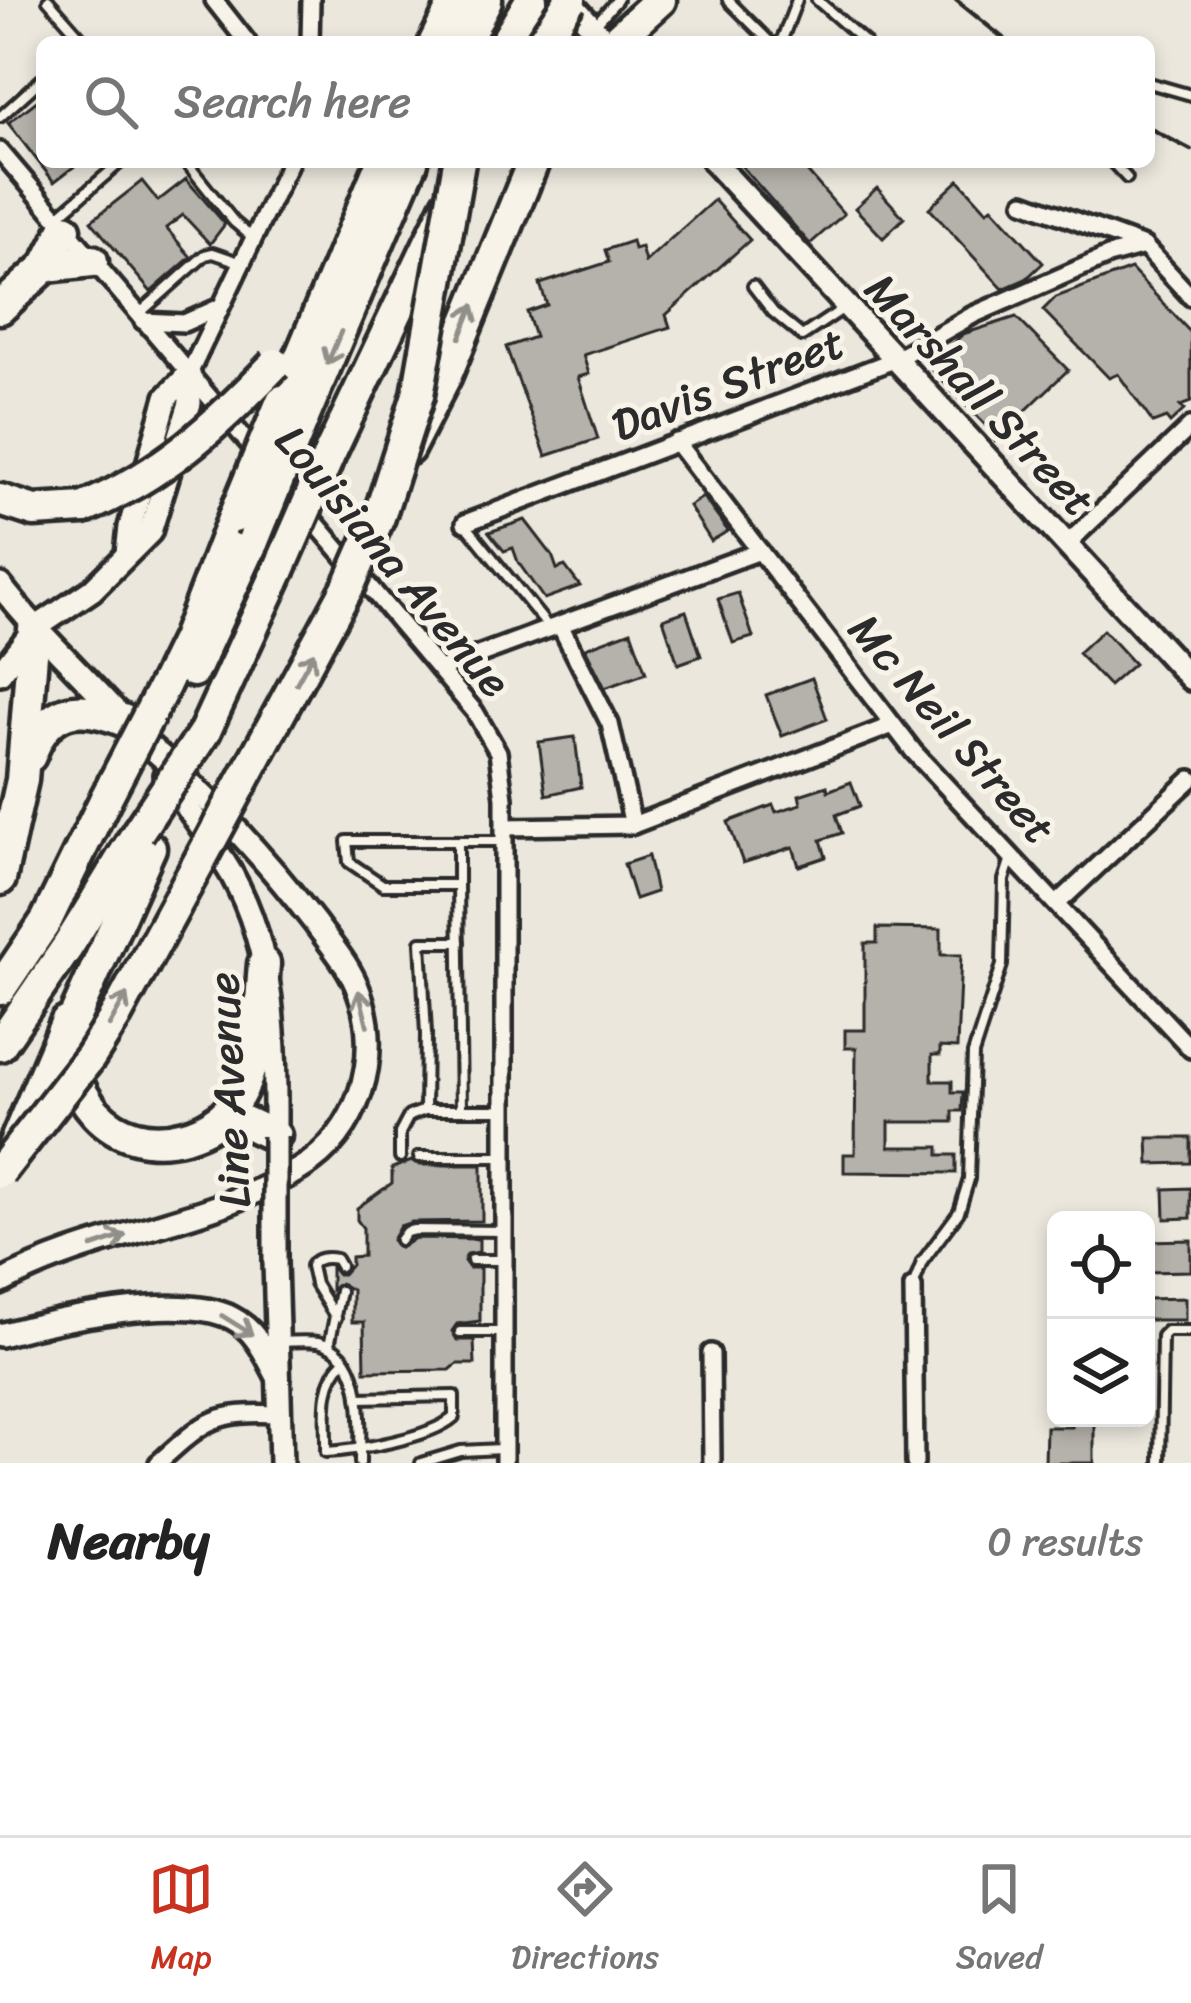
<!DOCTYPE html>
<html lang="en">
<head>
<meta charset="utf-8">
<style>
	:root { --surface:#fff; --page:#f6f6f6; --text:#222; --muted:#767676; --line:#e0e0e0; --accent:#c8321e }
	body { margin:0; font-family:Sriracha,sans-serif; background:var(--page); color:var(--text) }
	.controls { position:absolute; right:36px; bottom:36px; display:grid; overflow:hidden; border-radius:18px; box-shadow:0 6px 18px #0003 }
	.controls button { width:108px; height:108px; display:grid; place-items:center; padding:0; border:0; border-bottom:3px solid var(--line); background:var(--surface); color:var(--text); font:60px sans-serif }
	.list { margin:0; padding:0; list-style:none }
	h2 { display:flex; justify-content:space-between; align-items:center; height:156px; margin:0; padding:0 48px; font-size:51px }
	h2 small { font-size:39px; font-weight:400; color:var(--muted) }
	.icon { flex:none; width:66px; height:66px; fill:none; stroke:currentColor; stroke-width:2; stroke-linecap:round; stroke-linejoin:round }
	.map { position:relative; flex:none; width:1191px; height:1463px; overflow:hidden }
	.search { position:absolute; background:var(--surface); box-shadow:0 6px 18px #0003; left:36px; right:36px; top:36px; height:132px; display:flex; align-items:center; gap:30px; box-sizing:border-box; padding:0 42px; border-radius:18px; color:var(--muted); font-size:45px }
	.sheet { height:372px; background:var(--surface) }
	nav { display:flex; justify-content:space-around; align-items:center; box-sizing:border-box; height:168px; border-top:3px solid var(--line); background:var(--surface); font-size:33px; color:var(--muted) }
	nav a { display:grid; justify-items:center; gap:6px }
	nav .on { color:var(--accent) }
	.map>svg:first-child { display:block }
</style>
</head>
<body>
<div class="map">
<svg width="1191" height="1463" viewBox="0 0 1191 1463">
	<rect width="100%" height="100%" fill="#ebe7dd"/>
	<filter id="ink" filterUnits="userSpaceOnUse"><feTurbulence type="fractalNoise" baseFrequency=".00833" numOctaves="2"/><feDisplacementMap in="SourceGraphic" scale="24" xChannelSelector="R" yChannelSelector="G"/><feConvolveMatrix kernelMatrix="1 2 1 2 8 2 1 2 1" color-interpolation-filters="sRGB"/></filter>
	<g filter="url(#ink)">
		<!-- building -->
		<g fill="#b5b2ab" stroke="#2b2b2b" stroke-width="3">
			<polygon points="42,97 42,162 80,162 54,182 8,123"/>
			<polygon points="738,162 799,162 844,214 810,244"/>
			<polygon points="186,179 225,224 210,244 183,215 166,228 191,257 151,292 91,221 142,181 158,201"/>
			<polygon points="959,180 987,211 992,207 1043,263 1026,279 1003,289 929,208"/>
			<polygon points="877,188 904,218 883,238 855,208"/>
			<polygon points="714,200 750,240 666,315 670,327 583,355 589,374 578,377 598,439 546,456 506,347 535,337 527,312 547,305 540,284 609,262 605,250 632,241 634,249 641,247 645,262"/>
			<polygon points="1131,269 1191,333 1191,402 1180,406 1184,410 1170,423 1166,418 1153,423 1118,374 1109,378 1043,310 1056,297"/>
			<polygon points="1016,317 1068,370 995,440 992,432 929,367 963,334"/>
			<polygon points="703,497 728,531 711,541 689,506"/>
			<polygon points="525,520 552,555 557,569 565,566 580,586 544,599 518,562 513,548 504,551 489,532"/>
			<polygon points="738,593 753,637 733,643 718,599"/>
			<polygon points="686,611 701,656 678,664 663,619"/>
			<polygon points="1103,630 1134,664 1109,686 1078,653"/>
			<polygon points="631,631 646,673 605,688 585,648"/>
			<polygon points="812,678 827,719 782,736 766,695"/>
			<polygon points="575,737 581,787 546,795 539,742"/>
			<polygon points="851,782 860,806 836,815 842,833 821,840 826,857 799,866 793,847 743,863 728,822 773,805 776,812 801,804 799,795 827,786 828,791"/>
			<polygon points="648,856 656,892 635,899 624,864"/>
			<polygon points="877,928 941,929 941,955 961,955 957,1048 940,1047 940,1055 932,1055 932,1081 952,1081 952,1092 963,1092 962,1111 953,1111 953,1122 889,1122 889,1147 939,1147 939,1155 956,1155 956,1173 844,1172 844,1154 855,1154 856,1048 845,1048 845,1030 865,1030 865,943 877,943"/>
			<polygon points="1148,1138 1191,1138 1191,1163 1149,1164"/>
			<polygon points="412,1161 419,1165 482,1165 482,1221 412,1222 400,1226 392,1240 400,1248 415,1238 479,1239 479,1252 467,1254 464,1261 469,1268 480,1268 480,1321 457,1324 452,1331 457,1340 474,1340 475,1364 457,1364 450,1370 365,1371 364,1322 352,1322 352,1290 340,1283 331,1290 331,1266 337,1274 343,1274 351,1265 351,1257 363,1256 363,1228 357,1220 357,1208 392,1183 392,1168"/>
			<polygon points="1191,1188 1191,1218 1165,1219 1164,1189"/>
			<polygon points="1191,1240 1191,1271 1146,1272 1146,1241"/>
			<polygon points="1185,1298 1185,1320 1147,1320 1147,1299"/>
			<polygon points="1072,1423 1094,1423 1094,1463 1045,1463 1046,1427 1072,1427"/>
		</g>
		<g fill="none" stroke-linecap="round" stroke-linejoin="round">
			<!-- lane casing -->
			<g stroke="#2b2b2b" stroke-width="16">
				<g id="lane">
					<polyline points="48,0 85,42"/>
					<polyline points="728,0 770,42"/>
					<polyline points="817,0 865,42"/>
					<polyline points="594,26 617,0"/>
					<polyline points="781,42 797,0"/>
					<polyline points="1149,83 1191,95"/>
					<polyline points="0,117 42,79"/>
					<polyline points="186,162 234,222 252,237"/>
					<polyline points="1112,162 1127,178"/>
					<polyline points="57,217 121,162"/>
					<polyline points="753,286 773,312 802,336 844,308"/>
					<polyline points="139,314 205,255 213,253 242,263"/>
					<polyline points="466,525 550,629"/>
					<polyline points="458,841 458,885"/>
					<polyline points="459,942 421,942 426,1034 425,1110 504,1110"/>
					<polyline points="461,1110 458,885 383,885 349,862 347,841 502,841"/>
					<polyline points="400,1157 400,1133 409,1116 425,1110"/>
					<polyline points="419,1157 501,1157"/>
					<polyline points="400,1240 406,1232 414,1230 503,1231"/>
					<polyline points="472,1260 504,1260"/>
					<polyline points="913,1287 922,1262 959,1212 969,1179 973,1054 1002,965 1004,880 1011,858"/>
					<path d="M 336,1318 L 315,1284 L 311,1266 C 316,1257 326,1257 336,1259 L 340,1266"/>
					<polyline points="460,1332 504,1332"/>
					<path d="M 278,1342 C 291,1342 305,1340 318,1342 C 367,1352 360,1426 360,1463"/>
					<polyline points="329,1346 340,1291"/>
					<path d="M 344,1361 C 319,1384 327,1421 326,1452 C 359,1450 430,1438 454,1417 L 454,1396 L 358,1398"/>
					<polyline points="421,1463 461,1451 501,1449"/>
					<polyline points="1160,1463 1162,1336 1167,1331 1191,1331"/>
				</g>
			</g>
			<!-- street casing -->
			<g stroke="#2b2b2b" stroke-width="24">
				<g id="street">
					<polyline points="214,0 247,42"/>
					<polyline points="310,42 311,0"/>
					<polyline points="0,151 262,459"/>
					<polyline points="1024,202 1144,246 1191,297"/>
					<polyline points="143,321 184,323 220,307"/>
					<polyline points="189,374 290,162"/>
					<polyline points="676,442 914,752 1191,1049"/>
					<polyline points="277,477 475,712 498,752 504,798 504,1463"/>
					<polyline points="465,523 894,360 973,315 1108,256 1144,246"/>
					<polyline points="1066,545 1191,426"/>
					<polyline points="560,625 610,724 633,825"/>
					<polyline points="440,669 760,551"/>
					<polyline points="504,827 633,825 893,725"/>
					<polyline points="1057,904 1191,779"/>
					<polyline points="913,1287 915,1463"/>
					<polyline points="711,1353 712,1463"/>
					<path d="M 158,1463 C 206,1420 213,1411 280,1414"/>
				</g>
			</g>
			<!-- secondary casing -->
			<g stroke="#2b2b2b" stroke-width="30">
				<g id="secondary">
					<polyline points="568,0 606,42"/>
					<polyline points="714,162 1191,679"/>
					<polyline points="127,553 130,527 167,397 189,374"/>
					<path d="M 0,585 C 37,633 81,672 121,717"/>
					<polyline points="0,673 34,629 92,590 150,532 190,403 189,374"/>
					<path d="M 165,775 C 187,808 212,841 232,875 C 277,956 275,1047 275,1136"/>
					<polyline points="275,1262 281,1463"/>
					<path d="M 0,1283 C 94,1232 208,1224 300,1169 C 359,1134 383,1056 359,992 C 350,966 331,945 315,923 C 263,855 204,792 139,737"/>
					<path d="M 0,1335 C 55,1320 181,1292 232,1318 C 256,1330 266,1355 278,1377"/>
				</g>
			</g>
			<!-- highway casing -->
			<g stroke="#2b2b2b" stroke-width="39">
				<g id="highway">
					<polyline points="435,42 456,0"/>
					<polyline points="465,42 486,0"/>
					<polyline points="506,42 531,0"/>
					<polyline points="614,42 660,0"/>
					<polyline points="46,266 92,261"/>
					<polyline points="0,308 46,266 65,229"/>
					<polyline points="282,401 382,162"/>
					<polyline points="303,418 412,162"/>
					<polyline points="408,449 446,375 533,162"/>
					<polyline points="330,453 448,204"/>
					<polyline points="0,500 34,511 84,508"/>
					<polyline points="193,671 253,541"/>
					<polyline points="164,686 187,639 234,517"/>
					<polyline points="205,731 279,570"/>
					<path d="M 30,756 C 48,706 78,702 125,721"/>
					<path d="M 150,848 L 72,1023 C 60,1093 111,1156 185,1136 C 202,1131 220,1122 231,1107 C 260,1068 260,1009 264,964"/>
					<polyline points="0,879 22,780 34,629"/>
					<polyline points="0,989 46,921 106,798"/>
					<polyline points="0,1045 68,946 138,832"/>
					<polyline points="215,1122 245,1122 275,1136"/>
					<polyline points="12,1150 66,1023"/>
				</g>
			</g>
			<!-- lane -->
			<use href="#lane" stroke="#f7f3e8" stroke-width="8"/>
			<!-- street -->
			<use href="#street" stroke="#f7f3e8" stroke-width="15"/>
			<!-- secondary -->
			<use href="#secondary" stroke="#f7f3e8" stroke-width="21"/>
			<!-- highway -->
			<use href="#highway" stroke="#f7f3e8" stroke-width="30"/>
			<!-- rail -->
			<g stroke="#2b2b2b" stroke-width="4.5">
				<polyline points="956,0 1008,42"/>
				<polyline points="1149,128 1191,150"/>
			</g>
			<!-- secondary-bridge casing -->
			<g stroke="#2b2b2b" stroke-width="30" stroke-linecap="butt">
				<polyline id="secondary-bridge" points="275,1136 275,1262"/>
			</g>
			<!-- highway-bridge casing -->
			<g stroke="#2b2b2b" stroke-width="39" stroke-linecap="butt">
				<g id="highway-bridge">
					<polyline points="542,42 570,0"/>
					<path d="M 84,508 C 164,474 216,426 275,364"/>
					<polyline points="234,517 282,401"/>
					<polyline points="253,541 303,418"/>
					<polyline points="279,570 330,453"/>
					<polyline points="106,798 164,686"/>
					<polyline points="138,832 205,731"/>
					<polyline points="0,1172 90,1057 114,1019 350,583 379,517 418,395 459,162"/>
				</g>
			</g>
			<!-- secondary-bridge -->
			<use href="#secondary-bridge" stroke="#f7f3e8" stroke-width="21"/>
			<!-- highway-bridge -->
			<use href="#highway-bridge" stroke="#f7f3e8" stroke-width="30"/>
		</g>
		<!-- one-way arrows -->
		<defs><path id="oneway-shaft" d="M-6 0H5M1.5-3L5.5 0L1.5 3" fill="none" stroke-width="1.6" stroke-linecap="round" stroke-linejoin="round" transform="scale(3)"/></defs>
		<g stroke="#918f8a">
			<use href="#oneway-shaft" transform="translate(467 321) rotate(-68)"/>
			<use href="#oneway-shaft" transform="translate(334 348) rotate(113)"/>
			<use href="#oneway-shaft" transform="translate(305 668) rotate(-61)"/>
			<use href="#oneway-shaft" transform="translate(363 1008) rotate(-104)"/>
			<use href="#oneway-shaft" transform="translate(118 1010) rotate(-61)"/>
			<use href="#oneway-shaft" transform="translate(109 1241) rotate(-19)"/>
			<use href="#oneway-shaft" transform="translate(237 1325) rotate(32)"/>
		</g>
	</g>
	<g text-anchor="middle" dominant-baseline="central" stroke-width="10" stroke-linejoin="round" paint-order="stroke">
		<!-- street labels -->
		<g font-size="45" fill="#2b2b2b" stroke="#f7f3e8">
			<text transform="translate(728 384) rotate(-21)">Davis Street</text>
			<text transform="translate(980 395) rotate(47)">Marshall Street</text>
			<text transform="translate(393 561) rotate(50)">Louisiana Avenue</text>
			<text transform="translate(952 729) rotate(49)">Mc Neil Street</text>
			<text transform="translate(229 1090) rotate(-93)">Line Avenue</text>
		</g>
	</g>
</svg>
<div class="controls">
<button><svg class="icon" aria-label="locate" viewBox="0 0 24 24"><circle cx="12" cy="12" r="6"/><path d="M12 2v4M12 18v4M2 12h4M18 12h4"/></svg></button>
<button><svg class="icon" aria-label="layers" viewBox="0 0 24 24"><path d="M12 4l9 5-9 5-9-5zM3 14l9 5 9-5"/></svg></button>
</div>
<div class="search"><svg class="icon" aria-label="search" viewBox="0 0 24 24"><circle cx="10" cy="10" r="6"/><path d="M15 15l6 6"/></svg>Search here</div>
</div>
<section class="sheet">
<h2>Nearby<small>0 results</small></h2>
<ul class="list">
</ul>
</section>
<nav>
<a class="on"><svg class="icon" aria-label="map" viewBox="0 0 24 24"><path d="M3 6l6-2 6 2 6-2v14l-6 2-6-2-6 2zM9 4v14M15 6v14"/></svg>Map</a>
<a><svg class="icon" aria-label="directions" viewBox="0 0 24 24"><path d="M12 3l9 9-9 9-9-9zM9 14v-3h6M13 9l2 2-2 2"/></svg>Directions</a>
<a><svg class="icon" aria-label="saved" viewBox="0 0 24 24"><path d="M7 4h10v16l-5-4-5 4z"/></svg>Saved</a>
</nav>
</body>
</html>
